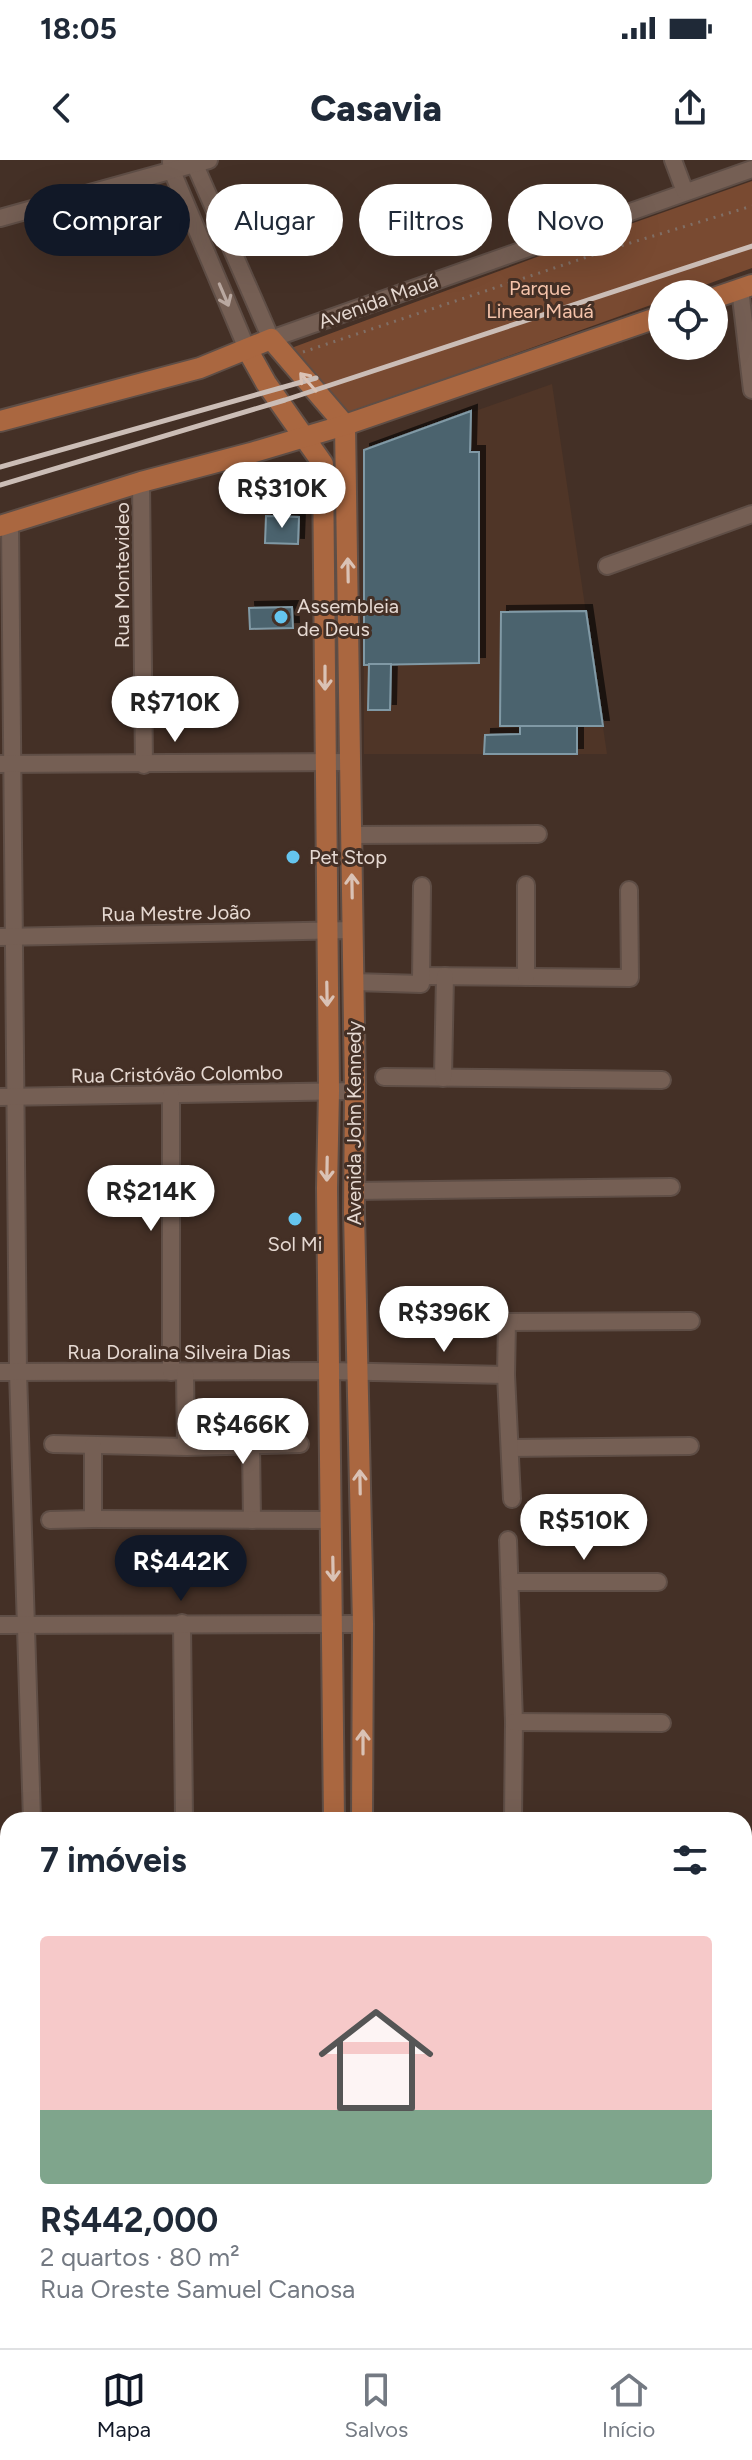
<!DOCTYPE html>
<html lang="pt">
<head>
<meta charset="utf-8">
<style>
  body { margin:0; font-family:Figtree,sans-serif; background:#f6f6f7; color:#1f2937; height:100vh; display:flex; flex-direction:column; font-size:30px; white-space:nowrap }
  * { box-sizing:border-box; margin:0 }
  p { font-size:26px; color:#747a83 }
  .icon { flex:none; width:44px; height:44px; fill:none; stroke:currentColor; stroke-width:2; stroke-linecap:round; stroke-linejoin:round }
  .map { position:relative; flex:1; overflow:hidden }
  .panel { position:absolute; left:0px; top:1652px; width:752px; height:536px; display:flex; flex-direction:column; background:#fff; border-radius:24px 24px 0 0; box-shadow:0 8px 32px #0002 }
  .panel>* { flex:none }
  .hud { position:absolute; left:24px; top:24px; width:704px; height:72px; display:flex; gap:16px }
  .fabs { position:absolute; left:648px; top:120px; display:grid; gap:16px }
  .fabs a { display:grid; place-items:center; width:80px; height:80px; border-radius:50%; background:#fff; box-shadow:0 8px 32px #0002; font-size:40px }
  .price { position:absolute; translate:-50% -68px; padding:0 18px; border-radius:28px; background:#fff; color:#222; font-size:26px; line-height:52px; filter:drop-shadow(0 2px 4px #0008) }
  .price::after { content:''; position:absolute; left:50%; top:48px; width:24px; height:18px; margin-left:-12px; background:inherit; clip-path:polygon(0 0,100% 0,50% 100%) }
  .price.selected { background:#111827; color:#fff }
  ul { padding:0; list-style:none }
  li { display:grid; align-content:center; gap:16px; height:424px; padding:0 40px }
  li+li { border-top:2px solid #e0e1e3 }
  li span { display:grid; place-items:center; height:248px; border-radius:8px; color:#555 }
  li>.icon { margin-inline-start:auto }
  span .icon { width:144px; height:144px; fill:#fffc; stroke-width:1 }
  li b { font-size:34px }
  h2 { display:flex; justify-content:space-between; align-items:center; height:96px; padding:0 40px; font-size:34px }
  .tag { padding:0 28px; border-radius:36px; background:#fff; box-shadow:0 8px 32px #0002; font-size:28px; line-height:72px }
  .tag.selected { background:#111827; color:#fff }
  .status { display:flex; justify-content:space-between; align-items:center; height:56px; padding:0 40px; background:#fff; direction:ltr }
  .status svg { height:22px; fill:currentColor }
  header { display:flex; justify-content:space-between; align-items:center; height:104px; padding:0 40px; background:#fff; font-size:36px; font-weight:800 }
  .dock { display:flex; justify-content:space-around; align-items:center; height:112px; border-top:2px solid #e0e1e3; background:#fff; font-size:22px; color:#747a83 }
  .dock a { display:grid; justify-items:center; gap:4px }
  .dock .selected { color:#111827 }
  .map>svg:first-child { display:block }
</style>
</head>
<body>
<div class="status"><b>18:05</b><svg viewBox="0 0 49 12"><path d="M0 12V9h3v3zM5 12V6h3v6zM10 12V3h3v9zM15 12V0h3v12zM26 1h20v11H26zM47 4h2v5h-2z"/></svg></div>
<header><svg class="icon" aria-label="back" viewBox="0 0 24 24"><path d="M15 5l-7 7 7 7"/></svg>Casavia<svg class="icon" aria-label="share" viewBox="0 0 24 24"><path d="M12 15V3M7 8l5-5 5 5M5 13v7h14v-7"/></svg></header>
<div class="map">
<svg width="752" height="2188" viewBox="0 0 752 2188">
  <defs>
    <filter id="shadow"><feDropShadow dx="6" dy="-6" stdDeviation="0" flood-color="#0009"/></filter>
  </defs>
  <rect width="100%" height="100%" fill="#443026"/>
  <path fill="#4f3527" d="M552,224L607,594H364V290Z"/>
  <path fill="#794a31" d="M752,21V108L680,134H662V141L353,252L342,251L292,194L294,187L534,98Z"/>
  <g fill="#4b636e" stroke="#8099a5" stroke-width="2" filter="url(#shadow)">
    <path d="M471,251L470,292H479V503L364,505V290Z"/>
    <path d="M278,320L297,321L296,350L268,349L269,328L278,329Z"/>
    <path d="M266,356L299,357L298,384L265,383Z"/>
    <path d="M292,447L293,468L250,469L249,448Z"/>
    <path d="M586,451L603,566H500L501,452Z"/>
    <path d="M369,504H391L390,550H368Z"/>
    <path d="M520,566H577V594H484L485,575L520,574Z"/>
  </g>
  <g fill="none" stroke-linecap="round" stroke-linejoin="round">
    <g stroke="#5f4e46" stroke-width="20">
      <g id="minor">
        <path d="M191,0L195,5L271,179L752,9"/>
        <path d="M673,0L685,32"/>
        <path d="M171,2L172,11L247,189"/>
        <path d="M0,58L209,0"/>
        <path d="M740,129L752,230"/>
        <path d="M141,322L144,605"/>
        <path d="M10,364L18,1212L32,1660"/>
        <path d="M607,406L752,354"/>
        <path d="M0,604L351,602"/>
        <path d="M352,675L538,674"/>
        <path d="M0,777L353,770"/>
        <path d="M421,816L630,818L629,730"/>
        <path d="M526,817V725"/>
        <path d="M354,822L421,824L422,726"/>
        <path d="M384,917L662,920"/>
        <path d="M443,918L445,816"/>
        <path d="M0,937L355,931"/>
        <path d="M354,1031L671,1027"/>
        <path d="M0,1212L330,1211L506,1215"/>
        <path d="M171,1212V935"/>
        <path d="M53,1284L186,1287L185,1212"/>
        <path d="M251,1285L252,1360"/>
        <path d="M186,1287L300,1284"/>
        <path d="M510,1288L690,1286"/>
        <path d="M512,1339L506,1215L507,1162L691,1161"/>
        <path d="M93,1359L332,1360"/>
        <path d="M50,1360L93,1359V1285"/>
        <path d="M508,1380L514,1562L513,1660"/>
        <path d="M510,1422H658"/>
        <path d="M182,1463L184,1660"/>
        <path d="M0,1465L363,1464"/>
        <path d="M514,1562L662,1563"/>
        <path d="M744,1686L752,1682"/>
        <path d="M0,1713L8,1717"/>
        <path d="M0,1904H8"/>
        <path d="M0,1999L8,1972"/>
        <path d="M78,2188L84,2180"/>
        <path d="M483,2188V2180"/>
        <path d="M657,2188V2180"/>
      </g>
    </g>
    <g stroke="#5f4e46" stroke-width="24">
      <g id="major">
        <path d="M714,138L752,125"/>
        <path d="M247,189L266,223L323,304L329,931L327,1028L334,1660"/>
        <path d="M0,261L200,208L271,179L345,265L355,931L354,1053L363,1464L362,1660"/>
        <path d="M0,366L141,322L251,293L345,265L662,156"/>
        <path d="M249,2188L253,2180"/>
        <path d="M284,2188L288,2180"/>
      </g>
    </g>
    <path stroke="#806f66" stroke-width="3" stroke-dasharray="2 6" stroke-linecap="butt" d="M303,192L617,87L752,46"/>
    <use href="#minor" stroke="#755f54" stroke-width="16"/>
    <use href="#major" stroke="#aa6740" stroke-width="20"/>
    <g stroke="#cbbdb6" stroke-width="5">
      <path d="M0,307L316,218"/>
      <path d="M0,325L285,240L752,86"/>
    </g>
  </g>
  <defs><path id="oneway-shaft" d="M-6 0H5M1.5-3L5.5 0L1.5 3" fill="none" stroke-width="1.6" stroke-linecap="round" stroke-linejoin="round" transform="scale(2)"/></defs>
  <use stroke="#b9a8a0" href="#oneway-shaft" transform="translate(224 135) rotate(67)"/>
  <g stroke="#dac2b5">
    <use href="#oneway-shaft" transform="translate(308 222) rotate(-131)"/>
    <use href="#oneway-shaft" transform="translate(348 410) rotate(-91)"/>
    <use href="#oneway-shaft" transform="translate(325 518) rotate(90)"/>
    <use href="#oneway-shaft" transform="translate(352 726) rotate(-91)"/>
    <use href="#oneway-shaft" transform="translate(327 834) rotate(89)"/>
    <use href="#oneway-shaft" transform="translate(327 1009) rotate(91)"/>
    <use href="#oneway-shaft" transform="translate(360 1322) rotate(-91)"/>
    <use href="#oneway-shaft" transform="translate(333 1409) rotate(89)"/>
    <use href="#oneway-shaft" transform="translate(363 1582) rotate(-90)"/>
  </g>
  <g fill="#65c5ef" stroke="#443026" stroke-width="3">
    <circle cx="281" cy="457" r="8"/>
    <circle cx="293" cy="697" r="8"/>
    <circle cx="295" cy="1059" r="8"/>
  </g>
  <g text-anchor="middle" stroke-width="6" stroke-linejoin="round" paint-order="stroke">
    <g font-size="20" fill="#f5c3aa" stroke="#443026">
      <text x="540" y="135">Parque<tspan x="540" dy="23">Linear Mauá</tspan></text>
    </g>
    <g font-size="20" fill="#e6d9d2" stroke="#443026">
      <text transform="translate(378 141) rotate(-20)" y="7">Avenida Mauá</text>
      <text transform="translate(122 415) rotate(-90)" y="7">Rua Montevideo</text>
      <text transform="translate(176 753) rotate(-1)" y="7">Rua Mestre João</text>
      <text transform="translate(177 914) rotate(-1)" y="7">Rua Cristóvão Colombo</text>
      <text transform="translate(354 963) rotate(-90)" y="7">Avenida John Kennedy</text>
      <text x="179" y="1199">Rua Doralina Silveira Dias</text>
    </g>
    <g font-size="20" fill="#e6d9d2" stroke="#443026" text-anchor="start">
      <text x="297" y="453">Assembleia<tspan x="297" dy="23">de Deus</tspan></text>
      <text x="309" y="704">Pet Stop</text>
      <text x="295" y="1091" text-anchor="middle">Sol Mi</text>
    </g>
  </g>
</svg>
<div class="fabs">
<a><svg class="icon" aria-label="locate" viewBox="0 0 24 24"><circle cx="12" cy="12" r="6"/><path d="M12 2v4M12 18v4M2 12h4M18 12h4"/></svg></a>
</div>
<b class="price" style="left:282px;top:370px">R$310K</b>
<b class="price" style="left:175px;top:584px">R$710K</b>
<b class="price" style="left:151px;top:1073px">R$214K</b>
<b class="price" style="left:444px;top:1194px">R$396K</b>
<b class="price" style="left:243px;top:1306px">R$466K</b>
<b class="price" style="left:584px;top:1402px">R$510K</b>
<b class="price selected" style="left:181px;top:1443px">R$442K</b>
<div class="hud">
<a class="tag selected">Comprar</a>
<a class="tag">Alugar</a>
<a class="tag">Filtros</a>
<a class="tag">Novo</a>
</div>
<section class="panel">
<h2>7 imóveis<svg class="icon" aria-label="filters" viewBox="0 0 24 24"><path d="M4 7h16M4 17h16"/><circle cx="9" cy="7" r="2"/><circle cx="15" cy="17" r="2"/></svg></h2>
<ul>
<li><span style="background:linear-gradient(#f6c9c9 70%,#7fa58c 0)"><svg class="icon" aria-label="home" viewBox="0 0 24 24"><path d="M3 11l9-7 9 7M6 9v11h12V9"/></svg></span><div><b>R$442,000</b><p>2 quartos · 80 m²</p><p>Rua Oreste Samuel Canosa</p></div></li>
</ul>
</section>
</div>
<nav class="dock">
<a class="selected"><svg class="icon" aria-label="map" viewBox="0 0 24 24"><path d="M3 6l6-2 6 2 6-2v14l-6 2-6-2-6 2zM9 4v14M15 6v14"/></svg>Mapa</a>
<a><svg class="icon" aria-label="saved" viewBox="0 0 24 24"><path d="M7 4h10v16l-5-4-5 4z"/></svg>Salvos</a>
<a><svg class="icon" aria-label="home" viewBox="0 0 24 24"><path d="M3 11l9-7 9 7M6 9v11h12V9"/></svg>Início</a>
</nav>
</body>
</html>
